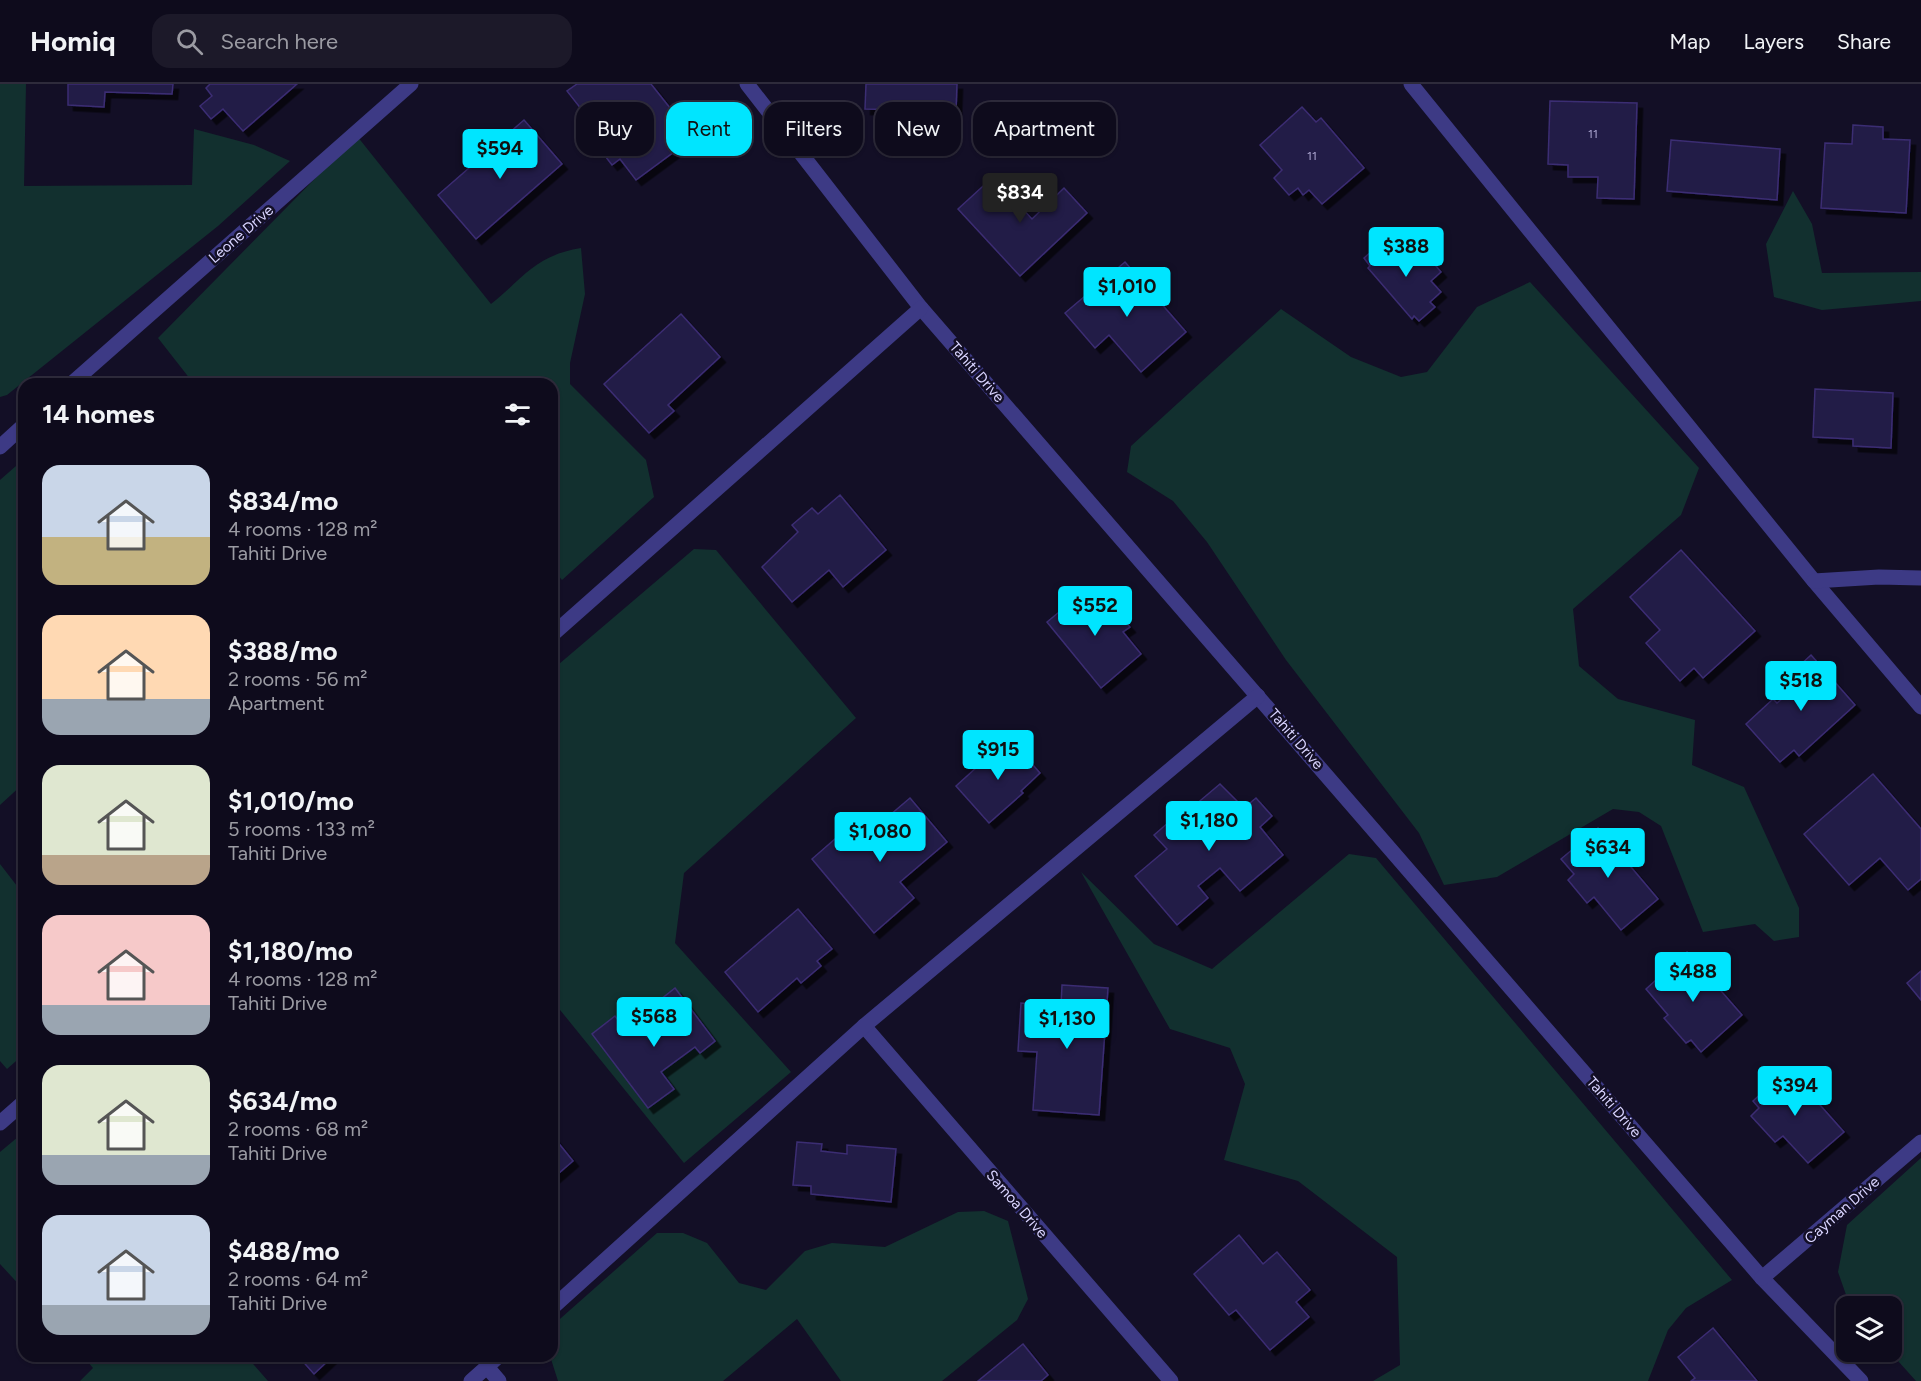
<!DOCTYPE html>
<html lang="en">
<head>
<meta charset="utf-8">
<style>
  body { margin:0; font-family:Figtree,sans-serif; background:#1c1929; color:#f1f3f6; height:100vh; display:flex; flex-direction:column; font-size:22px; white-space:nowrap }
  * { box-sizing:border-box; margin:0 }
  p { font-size:20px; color:#9b9ba3 }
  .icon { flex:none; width:33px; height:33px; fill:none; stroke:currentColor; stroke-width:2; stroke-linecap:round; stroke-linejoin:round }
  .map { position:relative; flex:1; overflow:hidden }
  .details { position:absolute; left:18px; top:294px; width:540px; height:984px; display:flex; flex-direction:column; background:#0e0b1c; border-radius:18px; box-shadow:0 2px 4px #0004,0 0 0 2px #2e2b3b }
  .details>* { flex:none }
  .banner { position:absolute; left:576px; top:18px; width:570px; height:54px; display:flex; gap:12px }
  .tools { position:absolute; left:1836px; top:1212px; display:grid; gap:12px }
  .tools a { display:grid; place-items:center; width:66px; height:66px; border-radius:12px; background:#0e0b1c; box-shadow:0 2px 4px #0004,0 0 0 2px #2e2b3b; font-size:30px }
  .price { position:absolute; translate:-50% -51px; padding:0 14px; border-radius:6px; background:#00e5ff; color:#111; font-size:20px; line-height:39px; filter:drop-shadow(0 2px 3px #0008) }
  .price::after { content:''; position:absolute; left:50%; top:36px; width:18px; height:14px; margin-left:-9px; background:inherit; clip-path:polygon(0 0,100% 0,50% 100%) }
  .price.active { background:#222; color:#fff }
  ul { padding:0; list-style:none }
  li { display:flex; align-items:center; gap:18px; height:150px; padding:0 24px }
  li span { display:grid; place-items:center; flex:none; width:168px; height:120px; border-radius:18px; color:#555 }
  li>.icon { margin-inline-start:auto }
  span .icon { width:72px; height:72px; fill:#fffc; stroke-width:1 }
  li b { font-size:26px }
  h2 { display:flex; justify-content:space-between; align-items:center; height:72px; padding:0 24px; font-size:26px }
  .tag { padding:0 21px; border-radius:18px; background:#0e0b1c; box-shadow:0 2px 4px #0004,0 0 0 2px #2e2b3b; font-size:21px; line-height:54px }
  .tag.active { background:#00e5ff; color:#111 }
  header { display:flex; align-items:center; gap:36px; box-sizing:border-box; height:84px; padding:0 30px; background:#0e0b1c; border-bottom:2px solid #2e2b3b }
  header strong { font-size:28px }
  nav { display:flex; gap:33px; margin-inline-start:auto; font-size:21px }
  .search { width:420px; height:54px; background:#1c1929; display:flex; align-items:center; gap:15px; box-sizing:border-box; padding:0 21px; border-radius:18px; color:#9b9ba3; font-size:22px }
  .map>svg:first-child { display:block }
</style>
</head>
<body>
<header>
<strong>Homiq</strong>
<div class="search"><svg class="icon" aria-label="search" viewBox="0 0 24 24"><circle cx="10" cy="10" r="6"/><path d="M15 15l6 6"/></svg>Search here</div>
<nav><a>Map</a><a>Layers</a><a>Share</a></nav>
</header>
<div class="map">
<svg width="1921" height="1297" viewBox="0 0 1921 1297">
  <defs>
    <filter id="shadow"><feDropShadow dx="5.5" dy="5.5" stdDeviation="0" flood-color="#0009"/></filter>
  </defs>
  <rect width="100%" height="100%" fill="#130f26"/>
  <g fill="#12302f" fill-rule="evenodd">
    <path d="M0,0H26L24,102L192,101L194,45L254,61L290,77L218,142L7,311L0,313Z"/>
    <path d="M357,52L491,220C525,193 534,172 581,164L585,210L570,279V300L646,376L654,413L562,496L552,484V300H194L158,254Z"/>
    <path d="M1793,107L1812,140L1822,189L1921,188V217L1822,226L1774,213L1766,160Z"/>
    <path d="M1530,198L1699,384L1681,431L1573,525L1579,582L1618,615L1695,636L1692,681L1744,703L1799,824V853L1774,857L1755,840L1703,848L1661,742L1639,728L1613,725L1497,793L1444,801L1419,749L1286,576L1207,458L1173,417L1127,388L1131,362L1281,225L1351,273L1401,293L1427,288L1477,223Z"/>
    <path d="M24,375V699L0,721V396Z"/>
    <path d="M694,465L716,466L856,634L684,789L675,859L791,988L684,1079L552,916V586ZM675,904L715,957L700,969L695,963L661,988L674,1005L648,1024L592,950L615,932L628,950L638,942L647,953L673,933L660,916Z"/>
    <path d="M1349,770L1376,774L1732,1196L1686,1224L1668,1246L1648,1297H1373L1400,1281L1397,1173L1298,1097L1224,1076L1245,1000L1230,964L1170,945L1081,788L1154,860L1212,885Z"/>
    <path d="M0,780L24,811V970L7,985L0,977Z"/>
    <path d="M24,1048V1206L0,1180V1068Z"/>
    <path d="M1921,1074V1297H1916L1890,1268L1892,1222H1850L1838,1188L1847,1141Z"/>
    <path d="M984,1127L1008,1137L1028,1215L1017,1236L942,1297H841L797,1235L723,1297H558L550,1272H552V1242L657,1149H683L707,1159L739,1199L766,1206L805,1167L832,1159L885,1163L958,1128Z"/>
    <path d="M83,1272H246L268,1297H80L93,1284Z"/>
  </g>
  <g fill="#241b47" stroke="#3b2d73" stroke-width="1.5" filter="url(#shadow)">
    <path d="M68,0H173L172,10L105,8L104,23L68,21Z"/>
    <path d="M210,0H297L243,47L223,25L211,35L200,22L212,12L206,4Z"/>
    <path d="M577,0H651L674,29L667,35L686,59L636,96L620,75L612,81L585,46L593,40L567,7Z"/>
    <path d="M866,0H957L956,27L865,25Z"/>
    <path d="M1550,17L1637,19L1634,115L1597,114L1598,93H1568V81L1548,80Z"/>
    <path d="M1302,23L1316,38L1321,34L1364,84L1322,120L1309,106L1303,111L1298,104L1289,111L1274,94L1282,86L1260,61Z"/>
    <path d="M524,36L562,80L476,155L438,111Z"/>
    <path d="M1853,41L1883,43V55L1910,56L1906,129L1821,124L1825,59L1852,60Z"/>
    <path d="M1671,56L1780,65L1777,116L1667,107Z"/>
    <path d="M993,93L1032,135L1064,104L1087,129L1020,192L958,125Z"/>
    <path d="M1397,158L1408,171L1419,162L1441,188L1431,197L1441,208L1430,218L1435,223L1419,237L1414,232L1412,235L1368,184L1370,182L1364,174L1380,160L1386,168Z"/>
    <path d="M1125,178L1186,248L1141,288L1109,251L1095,264L1065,229Z"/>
    <path d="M681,230L720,273L668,321L674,327L649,349L604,300Z"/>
    <path d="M1815,305L1893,309L1891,364L1853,362V355L1813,353Z"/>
    <path d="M840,411L886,466L843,503L829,486L792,518L762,483L798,448L792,441L812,424L818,430Z"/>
    <path d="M1681,466L1755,547L1703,594L1694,584L1680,597L1646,559L1660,546L1630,513Z"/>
    <path d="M1087,505L1106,527L1112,522L1130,543L1123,548L1141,570L1101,604L1047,538Z"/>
    <path d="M1811,571L1855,621L1799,672L1794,666L1780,678L1746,640L1773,615L1777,619L1793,606L1784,596Z"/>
    <path d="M1009,654L1040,689L1021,707L1023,709L989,739L956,702Z"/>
    <path d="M1873,690L1921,745V795L1908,806L1880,774L1849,801L1804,750Z"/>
    <path d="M1220,700L1244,724L1256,714L1272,732L1260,743L1283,771L1240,807L1220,784L1198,802L1208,814L1177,841L1135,792L1167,765L1154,751L1176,732L1188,746L1191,744L1182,732Z"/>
    <path d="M910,714L947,758L900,798L914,814L874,849L812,775L851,741L863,754Z"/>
    <path d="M1598,744L1658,815L1621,846L1594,813L1587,819L1568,796L1574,790L1561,775Z"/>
    <path d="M798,825L832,865L817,877L821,882L801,899L797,894L758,928L725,888Z"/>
    <path d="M1687,868L1742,931L1701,968L1691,956L1686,959L1664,934L1668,931L1646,905Z"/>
    <path d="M1921,887V916L1907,899Z"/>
    <path d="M1062,901L1108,904L1099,1031L1033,1026L1037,968L1018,967L1021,919L1061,922Z"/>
    <path d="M675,904L715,957L700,969L695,963L661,988L674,1005L648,1024L592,950L615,932L628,950L638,941L647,953L673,933L660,916Z"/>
    <path d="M1788,985L1844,1048L1808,1079L1783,1052L1775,1058L1751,1032L1759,1024L1753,1017Z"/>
    <path d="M552,1051L573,1077L552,1095Z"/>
    <path d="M797,1058L822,1060L821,1067L847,1070V1061L896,1065L891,1118L811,1110V1102L793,1101Z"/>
    <path d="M1239,1151L1263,1180L1277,1168L1310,1206L1296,1218L1309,1233L1270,1266L1236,1226L1229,1231L1194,1190Z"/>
    <path d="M1713,1244L1757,1297H1691L1695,1294L1678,1273Z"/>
    <path d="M1023,1260L1048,1291L1041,1297H978Z"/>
    <path d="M298,1272H333L314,1290Z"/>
  </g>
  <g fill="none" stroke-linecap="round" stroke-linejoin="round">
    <g stroke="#3d3a85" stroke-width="15">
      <path d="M747,0L921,224L1762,1194L1861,1297"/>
      <path d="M1411,0L1814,497L1921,623"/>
      <path d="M71,300L411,0"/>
      <path d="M0,363L24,341"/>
      <path d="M1814,497L1879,493L1921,494"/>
      <path d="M552,551L921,224"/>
      <path d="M864,942L1171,1297"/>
      <path d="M0,1039L24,1018"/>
      <path d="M1762,1194L1921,1058"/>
      <path d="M552,1224L864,942L1258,612"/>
      <path d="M487,1283L499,1297"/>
      <path d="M471,1297L499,1272"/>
    </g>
  </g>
  <g text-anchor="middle" stroke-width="5" stroke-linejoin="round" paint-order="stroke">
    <g font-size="12" fill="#aca6d1">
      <text x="1593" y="54">11</text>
      <text x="1312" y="76">11</text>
    </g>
    <g font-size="15" fill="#d9d4ff" stroke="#130f26">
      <text transform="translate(241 150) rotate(-41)" y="5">Leone Drive</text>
      <text transform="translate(977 288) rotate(49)" y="5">Tahiti Drive</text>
      <text transform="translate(1296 655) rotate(49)" y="5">Tahiti Drive</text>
      <text transform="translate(1614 1023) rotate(49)" y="5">Tahiti Drive</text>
      <text transform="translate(1017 1120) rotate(49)" y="5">Samoa Drive</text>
      <text transform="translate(1842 1126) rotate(-41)" y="5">Cayman Drive</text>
    </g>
  </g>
</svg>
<div class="tools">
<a><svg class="icon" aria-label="layers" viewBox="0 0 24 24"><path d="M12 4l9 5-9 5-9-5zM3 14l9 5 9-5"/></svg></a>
</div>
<b class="price" style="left:500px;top:96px">$594</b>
<b class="price active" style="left:1020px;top:140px">$834</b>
<b class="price" style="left:1406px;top:194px">$388</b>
<b class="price" style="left:1127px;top:234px">$1,010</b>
<b class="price" style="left:1095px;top:553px">$552</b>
<b class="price" style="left:1801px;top:628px">$518</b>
<b class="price" style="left:998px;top:697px">$915</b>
<b class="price" style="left:1209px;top:768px">$1,180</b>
<b class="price" style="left:880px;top:779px">$1,080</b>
<b class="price" style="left:1608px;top:795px">$634</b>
<b class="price" style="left:1693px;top:919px">$488</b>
<b class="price" style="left:654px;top:964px">$568</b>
<b class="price" style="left:1067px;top:966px">$1,130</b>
<b class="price" style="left:1795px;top:1033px">$394</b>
<div class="banner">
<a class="tag">Buy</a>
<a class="tag active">Rent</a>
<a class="tag">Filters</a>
<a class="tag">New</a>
<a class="tag">Apartment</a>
</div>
<section class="details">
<h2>14 homes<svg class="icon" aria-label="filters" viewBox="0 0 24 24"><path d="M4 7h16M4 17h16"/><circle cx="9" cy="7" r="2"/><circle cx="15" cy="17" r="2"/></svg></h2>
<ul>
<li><span style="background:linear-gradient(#c9d6e8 60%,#c2b280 0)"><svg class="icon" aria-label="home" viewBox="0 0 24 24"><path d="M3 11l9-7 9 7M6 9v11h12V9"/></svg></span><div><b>$834/mo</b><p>4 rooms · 128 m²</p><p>Tahiti Drive</p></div></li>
<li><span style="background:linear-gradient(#ffd9b3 70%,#9aa5b1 0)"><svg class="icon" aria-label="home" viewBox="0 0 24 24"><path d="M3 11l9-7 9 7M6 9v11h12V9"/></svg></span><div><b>$388/mo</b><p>2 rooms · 56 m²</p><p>Apartment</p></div></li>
<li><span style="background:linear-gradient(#dfe7d0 75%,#b9a48a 0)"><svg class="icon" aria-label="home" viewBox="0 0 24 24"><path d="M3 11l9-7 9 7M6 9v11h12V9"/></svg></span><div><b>$1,010/mo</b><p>5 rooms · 133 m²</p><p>Tahiti Drive</p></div></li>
<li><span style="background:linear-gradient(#f6c9c9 75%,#9aa5b1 0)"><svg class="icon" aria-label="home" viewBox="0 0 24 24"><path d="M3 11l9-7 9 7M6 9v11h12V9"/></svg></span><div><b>$1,180/mo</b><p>4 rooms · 128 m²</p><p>Tahiti Drive</p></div></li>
<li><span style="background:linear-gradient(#dfe7d0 75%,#9aa5b1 0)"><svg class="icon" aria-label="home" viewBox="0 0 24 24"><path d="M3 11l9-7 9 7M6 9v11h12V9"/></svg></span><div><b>$634/mo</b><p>2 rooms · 68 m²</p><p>Tahiti Drive</p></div></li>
<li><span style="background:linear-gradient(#c9d6e8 75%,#9aa5b1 0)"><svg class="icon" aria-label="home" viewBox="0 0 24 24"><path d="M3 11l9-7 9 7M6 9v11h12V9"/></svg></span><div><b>$488/mo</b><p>2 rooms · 64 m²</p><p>Tahiti Drive</p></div></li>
</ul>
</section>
</div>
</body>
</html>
